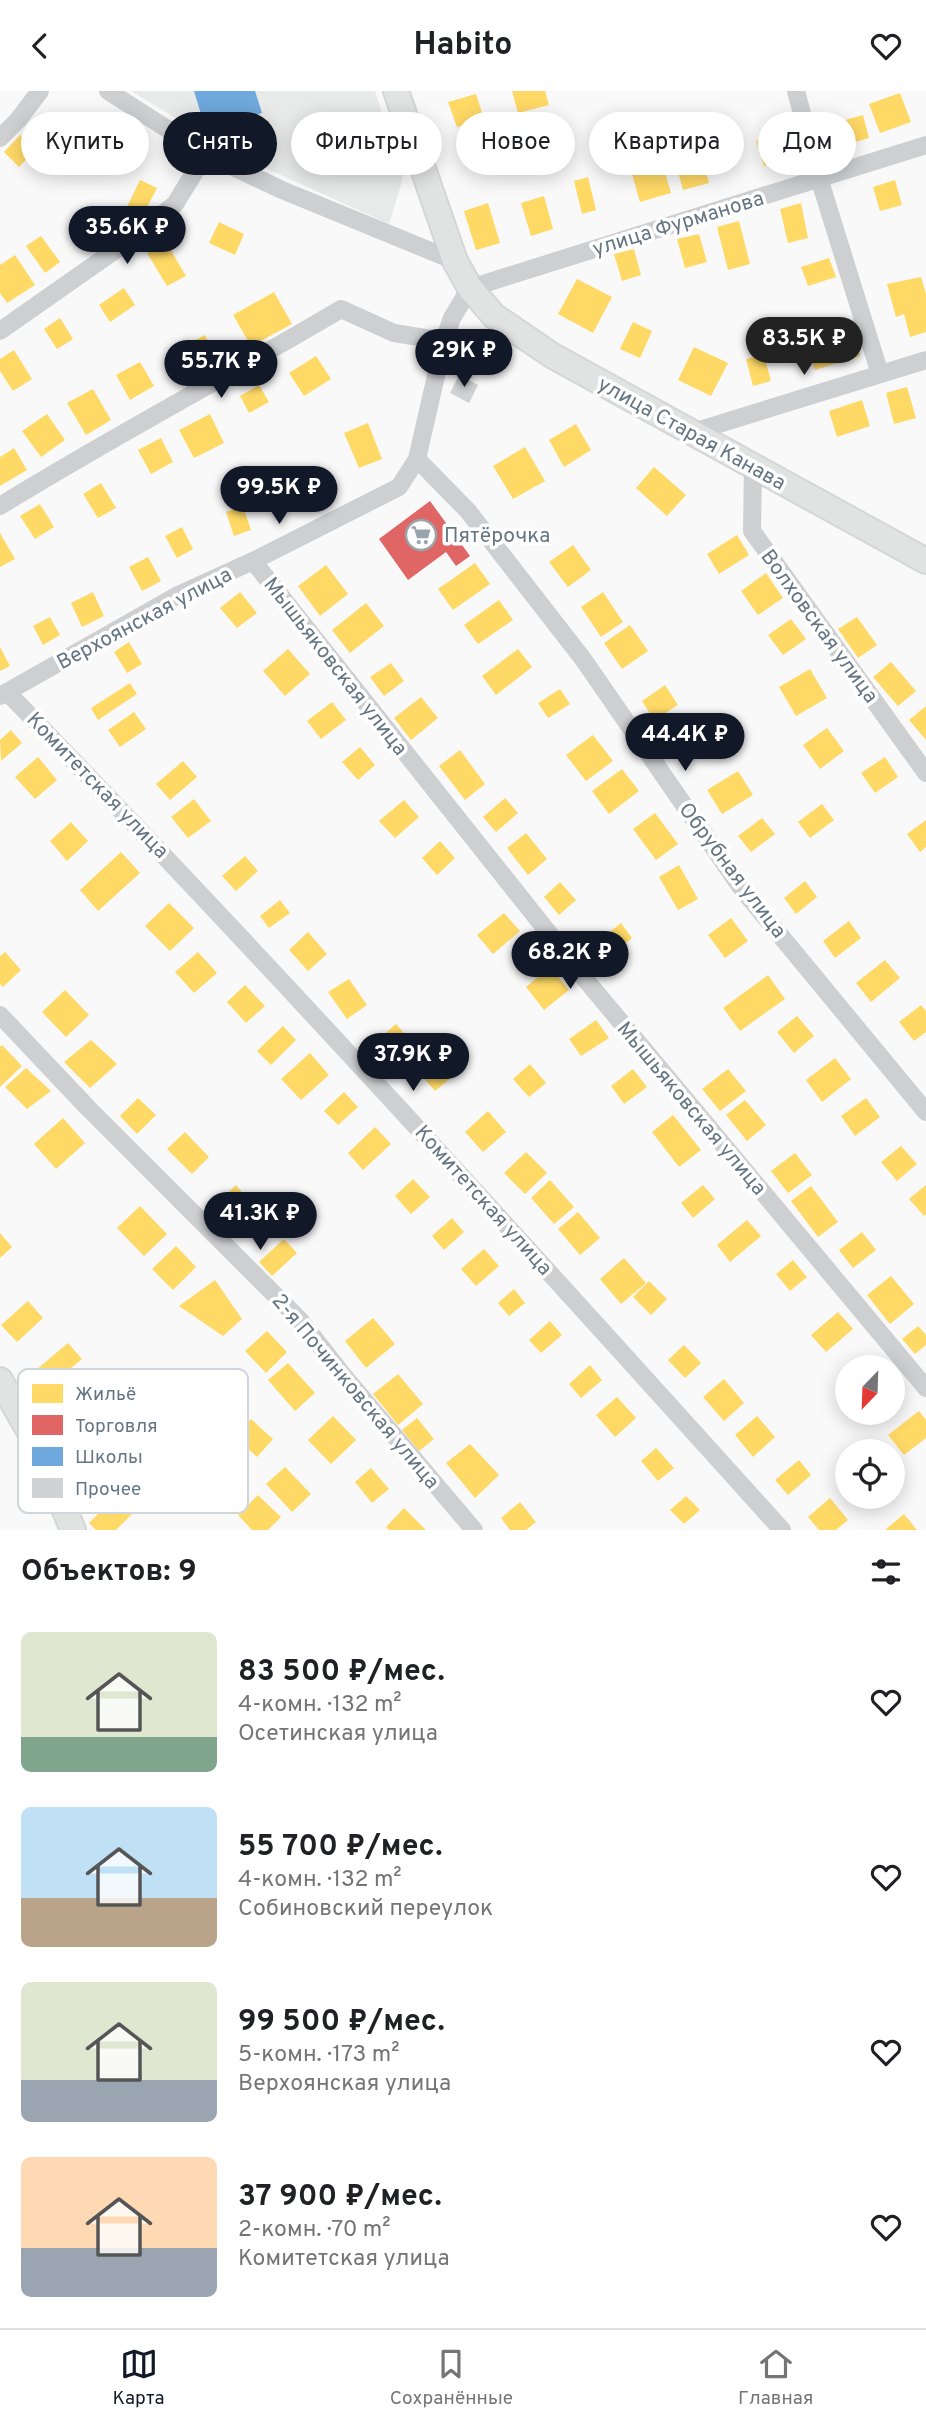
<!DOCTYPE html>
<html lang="ru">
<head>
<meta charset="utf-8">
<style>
  body { margin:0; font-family:Overpass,sans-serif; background:#f2f2f2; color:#202124; height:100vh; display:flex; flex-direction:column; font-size:26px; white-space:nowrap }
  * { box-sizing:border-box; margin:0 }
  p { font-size:23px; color:#757577 }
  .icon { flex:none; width:38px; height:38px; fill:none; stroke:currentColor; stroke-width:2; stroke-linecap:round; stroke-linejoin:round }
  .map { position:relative; height:1439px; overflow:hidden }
  .side { display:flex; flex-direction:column; background:#fff; flex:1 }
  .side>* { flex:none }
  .top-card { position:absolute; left:21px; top:21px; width:886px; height:63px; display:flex; gap:14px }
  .needle { width:46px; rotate:203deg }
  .buttons { position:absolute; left:835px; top:1264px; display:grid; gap:14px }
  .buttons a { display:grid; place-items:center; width:70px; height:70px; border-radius:50%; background:#fff; box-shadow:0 4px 18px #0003; font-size:35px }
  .price { position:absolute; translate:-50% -60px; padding:0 16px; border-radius:24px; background:#111827; color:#fff; font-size:23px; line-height:46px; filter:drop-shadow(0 2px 4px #0008) }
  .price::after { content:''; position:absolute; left:50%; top:42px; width:21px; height:16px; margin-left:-10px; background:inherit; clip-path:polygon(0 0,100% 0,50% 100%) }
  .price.active { background:#222; color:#fff }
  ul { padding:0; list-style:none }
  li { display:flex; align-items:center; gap:21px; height:175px; padding:0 21px }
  li span { display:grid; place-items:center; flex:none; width:196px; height:140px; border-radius:10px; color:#555 }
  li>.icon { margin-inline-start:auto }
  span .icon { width:84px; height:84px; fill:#fffc; stroke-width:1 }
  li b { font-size:30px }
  h2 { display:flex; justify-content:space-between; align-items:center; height:84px; padding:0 21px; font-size:30px }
  .pill { padding:0 24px; border-radius:32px; background:#fff; box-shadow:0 4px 18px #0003; font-size:24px; line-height:63px }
  .pill.active { background:#111827; color:#fff }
  header { display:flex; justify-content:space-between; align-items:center; height:91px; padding:0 21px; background:#fff; font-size:32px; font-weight:700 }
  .tab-bar { display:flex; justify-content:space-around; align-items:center; height:98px; border-top:2px solid #e0e0e0; background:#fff; font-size:19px; color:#757577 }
  .tab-bar a { display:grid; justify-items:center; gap:4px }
  .tab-bar .active { color:#111827 }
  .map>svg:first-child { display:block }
</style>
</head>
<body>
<header><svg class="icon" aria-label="back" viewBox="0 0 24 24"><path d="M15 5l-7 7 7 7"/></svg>Habito<svg class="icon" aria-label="heart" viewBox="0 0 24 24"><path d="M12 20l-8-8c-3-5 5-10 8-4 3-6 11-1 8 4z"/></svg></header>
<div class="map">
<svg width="926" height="1439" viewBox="0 0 926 1439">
  <rect width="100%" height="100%" fill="#f9f9f9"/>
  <path fill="#e8e9e9" d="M131,0H375L403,87L389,133L237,64Z"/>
  <g fill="#ffd966">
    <path d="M512,0H545L549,14L518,22Z"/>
    <path d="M900,2L911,31L880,42L869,13Z"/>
    <path d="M476,3L484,28L457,36L448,11Z"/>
    <path d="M863,24L869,47L841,55L835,32Z"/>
    <path d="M786,40L794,65L764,75L756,50Z"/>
    <path d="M20,44L36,58L19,76L4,61Z"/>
    <path d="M698,52L709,92L683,99L672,59Z"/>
    <path d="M663,75L671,102L640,111L632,83Z"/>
    <path d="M588,86L596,119L582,123L574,90Z"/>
    <path d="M140,89L157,97L140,130L124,122Z"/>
    <path d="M895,89L902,114L880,120L873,96Z"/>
    <path d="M544,105L553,138L531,145L521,112Z"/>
    <path d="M488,112L500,152L476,159L464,120Z"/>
    <path d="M801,112L808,147L788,152L780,118Z"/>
    <path d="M739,130L750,173L728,179L717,136Z"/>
    <path d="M219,131L244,143L235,164L209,152Z"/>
    <path d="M699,143L707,171L685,177L677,148Z"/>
    <path d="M41,145L60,171L45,182L26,155Z"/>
    <path d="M166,151L186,185L167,195L147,162Z"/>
    <path d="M634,158L641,184L622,190L614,163Z"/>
    <path d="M15,164L35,194L7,212L0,202V174Z"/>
    <path d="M829,167L836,186L808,195L801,176Z"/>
    <path d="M921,186L926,203V241L910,246L904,223L896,226L887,193Z"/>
    <path d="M577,188L612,206L593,242L558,223Z"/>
    <path d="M124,197L135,214L110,231L99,214Z"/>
    <path d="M274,201L292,233L251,255L233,224Z"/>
    <path d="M60,227L73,248L57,258L44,238Z"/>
    <path d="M848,230L860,265L815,279L803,244Z"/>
    <path d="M633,231L652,240L640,267L620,258Z"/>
    <path d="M205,244L215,263L184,279L174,260Z"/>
    <path d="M694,256L728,272L711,305L678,289Z"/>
    <path d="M14,259L32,288L13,300L0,280V268Z"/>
    <path d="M764,264L771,290L753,295L746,268Z"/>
    <path d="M316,265L331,288L304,305L289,282Z"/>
    <path d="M140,271L154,295L130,309L116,284Z"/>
    <path d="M259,294L269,311L249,322L240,305Z"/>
    <path d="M907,296L916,327L894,333L886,302Z"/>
    <path d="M93,298L111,329L86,344L67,312Z"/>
    <path d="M862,309L870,335L837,346L829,320Z"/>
    <path d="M47,323L65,349L41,366L22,340Z"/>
    <path d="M210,323L224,352L194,367L179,339Z"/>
    <path d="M368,332L382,368L359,377L344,342Z"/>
    <path d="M576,333L591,359L564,376L549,349Z"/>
    <path d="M161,347L173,371L151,383L138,359Z"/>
    <path d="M525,356L545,390L513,408L493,375Z"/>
    <path d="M14,357L27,379L0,395V366Z"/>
    <path d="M654,376L686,404L667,425L636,397Z"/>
    <path d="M294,381L304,403L285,412L274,391Z"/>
    <path d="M101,392L116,417L98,427L83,403Z"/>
    <path d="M40,413L54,436L35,448L20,425Z"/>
    <path d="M243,415L251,439L234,445L226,421Z"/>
    <path d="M182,436L193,458L177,467L165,445Z"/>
    <path d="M0,442L15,468L0,476Z"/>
    <path d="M737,444L749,464L719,483L707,463Z"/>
    <path d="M573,454L591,479L568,496L549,471Z"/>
    <path d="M148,466L161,490L142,500L129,476Z"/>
    <path d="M475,472L490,493L453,519L438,498Z"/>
    <path d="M326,474L348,503L320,525L298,495Z"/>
    <path d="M766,482L783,507L758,524L741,500Z"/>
    <path d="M93,501L104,525L82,536L71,512Z"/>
    <path d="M240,501L257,522L237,537L220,517Z"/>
    <path d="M603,501L623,531L601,546L581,516Z"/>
    <path d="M499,509L513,529L478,553L464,534Z"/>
    <path d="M366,512L384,535L350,562L332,539Z"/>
    <path d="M50,526L60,544L43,554L33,535Z"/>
    <path d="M857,526L877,554L858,567L838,538Z"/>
    <path d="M791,528L806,548L783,564L768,544Z"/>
    <path d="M630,534L648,560L622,578L604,552Z"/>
    <path d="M129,551L142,573L127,582L114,561Z"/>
    <path d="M0,556L10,575L0,580Z"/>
    <path d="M288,558L310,583L285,605L263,580Z"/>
    <path d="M518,558L532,576L496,604L482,585Z"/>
    <path d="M891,571L916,600L898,615L873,586Z"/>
    <path d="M391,572L404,590L384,605L370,586Z"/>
    <path d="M810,578L827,607L796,625L779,596Z"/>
    <path d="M130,592L137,603L98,629L91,617Z"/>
    <path d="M665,594L678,614L654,629L642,610Z"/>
    <path d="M560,598L570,613L548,627L538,612Z"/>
    <path d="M421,606L438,627L411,649L394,627Z"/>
    <path d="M332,611L346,629L321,648L307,630Z"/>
    <path d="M926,615V649L909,629Z"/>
    <path d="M134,621L146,638L120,656L108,639Z"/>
    <path d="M679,629L696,656L681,666L664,639Z"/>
    <path d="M827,637L844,660L820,678L803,654Z"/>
    <path d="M11,639L22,652L1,670L0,649Z"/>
    <path d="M593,644L613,670L586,690L566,664Z"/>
    <path d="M360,656L375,674L358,689L342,671Z"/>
    <path d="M460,659L485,693L465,709L439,675Z"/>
    <path d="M38,666L57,689L35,708L15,686Z"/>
    <path d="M885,666L898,686L875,702L861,682Z"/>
    <path d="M183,670L197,686L170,709L156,693Z"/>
    <path d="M622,678L639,700L609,723L592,700Z"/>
    <path d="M738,680L753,704L722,723L707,699Z"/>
    <path d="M505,707L518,722L496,741L483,726Z"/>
    <path d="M194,708L211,730L188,747L171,726Z"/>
    <path d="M404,709L419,726L395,747L379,730Z"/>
    <path d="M822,713L834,729L810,747L798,731Z"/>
    <path d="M655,722L678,753L656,769L633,738Z"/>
    <path d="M762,727L775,743L751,761L738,745Z"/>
    <path d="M926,729V756L920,761L907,743Z"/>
    <path d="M71,731L88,750L67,770L50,750Z"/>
    <path d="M526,742L547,768L528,784L507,757Z"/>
    <path d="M440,750L455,767L437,784L422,767Z"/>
    <path d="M121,761L140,782L98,820L80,799Z"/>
    <path d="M245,765L258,780L236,800L222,785Z"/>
    <path d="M679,774L698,808L678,819L659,786Z"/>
    <path d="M805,790L817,806L796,823L784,807Z"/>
    <path d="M560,791L576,809L559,824L544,806Z"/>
    <path d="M280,809L290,822L269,837L260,825Z"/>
    <path d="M169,812L194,837L170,860L145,835Z"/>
    <path d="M504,822L520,840L493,863L477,844Z"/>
    <path d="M731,827L748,850L725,867L708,844Z"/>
    <path d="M849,830L861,847L835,867L823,850Z"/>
    <path d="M621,832L632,847L613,862L602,847Z"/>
    <path d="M308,841L327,863L308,880L289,859Z"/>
    <path d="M5,861L21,879L3,896L0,893V865Z"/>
    <path d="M198,861L217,882L194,902L175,881Z"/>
    <path d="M885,869L900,887L871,911L856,892Z"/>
    <path d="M550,876L569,899L544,919L526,896Z"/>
    <path d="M768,884L785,908L740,940L723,917Z"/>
    <path d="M349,888L367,914L347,928L328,901Z"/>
    <path d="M245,894L265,915L246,932L227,911Z"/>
    <path d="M65,899L89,924L66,946L42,921Z"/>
    <path d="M921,914L926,920V941L914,950L899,931Z"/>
    <path d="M797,925L814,945L794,962L777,941Z"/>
    <path d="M596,929L609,947L581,965L569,948Z"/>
    <path d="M396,933L419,959L395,979L373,953Z"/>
    <path d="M283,935L296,949L271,974L257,960Z"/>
    <path d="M91,949L117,973L90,997L64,971Z"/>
    <path d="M2,954L22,975L0,996V956Z"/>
    <path d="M310,962L329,984L301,1009L281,988Z"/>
    <path d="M835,967L851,988L822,1011L806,989Z"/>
    <path d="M435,969L451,987L435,1000L420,983Z"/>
    <path d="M530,973L546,992L529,1006L513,988Z"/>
    <path d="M26,977L51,1000L27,1018L5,996Z"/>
    <path d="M633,978L647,996L624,1013L611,995Z"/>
    <path d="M728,978L746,1000L720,1020L702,998Z"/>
    <path d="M344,1001L358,1016L338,1034L324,1020Z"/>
    <path d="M138,1007L156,1024L137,1043L120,1025Z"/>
    <path d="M866,1007L880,1026L855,1045L841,1025Z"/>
    <path d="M745,1009L766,1034L747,1050L726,1024Z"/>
    <path d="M488,1020L506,1041L483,1061L465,1041Z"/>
    <path d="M673,1024L701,1059L679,1076L652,1041Z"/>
    <path d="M63,1027L85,1052L56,1078L34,1053Z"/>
    <path d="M375,1036L391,1053L363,1079L348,1062Z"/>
    <path d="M185,1041L209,1066L192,1083L167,1058Z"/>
    <path d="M901,1055L917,1073L897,1090L881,1071Z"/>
    <path d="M526,1061L547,1082L525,1103L504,1082Z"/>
    <path d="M795,1062L812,1084L788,1102L771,1080Z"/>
    <path d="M413,1088L430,1106L411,1123L395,1105Z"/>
    <path d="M550,1089L574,1116L554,1133L531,1107Z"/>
    <path d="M236,1094L257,1120L226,1146L207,1121Z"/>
    <path d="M703,1094L715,1108L693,1127L681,1112Z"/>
    <path d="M926,1094V1123L924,1125L909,1108Z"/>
    <path d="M811,1095L838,1131L818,1146L791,1110Z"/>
    <path d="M140,1115L167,1143L144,1165L117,1137Z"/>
    <path d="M578,1121L600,1147L580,1164L558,1138Z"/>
    <path d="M452,1127L464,1141L444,1159L432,1145Z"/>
    <path d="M747,1129L761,1145L730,1171L717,1154Z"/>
    <path d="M862,1141L876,1159L853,1177L839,1159Z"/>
    <path d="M0,1142L12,1156L0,1167Z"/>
    <path d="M284,1148L297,1162L272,1185L259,1171Z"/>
    <path d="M176,1155L196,1176L173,1199L152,1178Z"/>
    <path d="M484,1158L499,1175L476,1195L461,1178Z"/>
    <path d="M624,1167L646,1192L621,1213L600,1188Z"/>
    <path d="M793,1169L807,1186L790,1200L776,1183Z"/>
    <path d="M891,1185L914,1213L890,1233L867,1204Z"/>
    <path d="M215,1189L242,1228L223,1245L179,1215Z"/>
    <path d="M649,1190L667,1208L651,1224L633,1206Z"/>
    <path d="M514,1198L525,1212L509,1225L498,1212Z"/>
    <path d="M28,1210L43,1227L17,1251L1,1234Z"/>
    <path d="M838,1221L853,1238L826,1261L811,1244Z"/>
    <path d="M373,1227L395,1253L366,1277L345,1250Z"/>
    <path d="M550,1230L562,1244L541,1262L529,1249Z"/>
    <path d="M918,1235L926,1244V1254L915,1263L902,1248Z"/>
    <path d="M267,1240L287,1261L266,1282L245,1260Z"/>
    <path d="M68,1252L82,1268L49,1295L36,1279Z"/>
    <path d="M684,1254L701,1272L685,1287L668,1269Z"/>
    <path d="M288,1272L315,1302L295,1320L268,1289Z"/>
    <path d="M590,1274L602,1289L581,1307L569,1293Z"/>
    <path d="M398,1283L423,1313L398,1334L373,1303Z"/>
    <path d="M724,1288L744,1312L724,1330L703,1306Z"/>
    <path d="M617,1306L636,1327L615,1346L596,1324Z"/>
    <path d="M919,1320L926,1329V1347L904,1364L888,1344Z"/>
    <path d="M333,1325L356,1349L331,1373L308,1349Z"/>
    <path d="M757,1325L775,1346L753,1366L735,1344Z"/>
    <path d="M417,1327L434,1348L419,1360L402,1339Z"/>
    <path d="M251,1328L273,1348L257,1366L235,1346Z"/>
    <path d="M470,1353L499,1384L475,1407L446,1372Z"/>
    <path d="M656,1357L674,1377L658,1390L641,1370Z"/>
    <path d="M799,1369L811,1384L788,1404L775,1389Z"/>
    <path d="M285,1376L311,1403L292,1421L266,1393Z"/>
    <path d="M371,1377L389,1398L372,1412L355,1391Z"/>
    <path d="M122,1399L139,1416L116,1439H96L89,1432Z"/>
    <path d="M258,1404L281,1426L268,1439H252L238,1424Z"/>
    <path d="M686,1405L700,1419L684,1433L670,1419Z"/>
    <path d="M830,1407L848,1429L836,1439H819L808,1426Z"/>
    <path d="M520,1411L536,1431L526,1439H510L501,1427Z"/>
    <path d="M404,1417L426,1439H389L386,1436Z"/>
    <path d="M904,1423L917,1439H885Z"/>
  </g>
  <path fill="#e06666" d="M430,410L470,465L456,475L446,461L408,489L379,448Z"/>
  <path fill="#6fa8dc" d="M194,0H255L262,22L206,40Z"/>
  <path fill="#d0d2d3" d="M459,284L478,294L469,312L450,302Z"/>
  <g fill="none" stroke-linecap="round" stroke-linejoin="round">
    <g stroke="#d5d6d7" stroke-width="28">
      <g id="secondary">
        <path d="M396,0L455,170L470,197L494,225L553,265L926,470"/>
        <path d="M0,1289L39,1357L73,1439"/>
      </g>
    </g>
    <g stroke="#cecfd0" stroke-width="18">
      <path d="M108,0L206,63L282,99L455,170"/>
      <path d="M796,0L819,87L880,283"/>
      <path d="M0,47L18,29L40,0"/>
      <path d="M0,240L134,146L175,113L206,63"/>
      <path d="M693,341L926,269"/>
      <path d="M417,368L468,420L583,568L742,798L926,1021"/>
      <path d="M753,376L752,440L926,682"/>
      <path d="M0,415C112,346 228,285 341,218L394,242L444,250"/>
      <path d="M253,470L590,894L926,1297"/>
      <path d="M7,601C272,874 527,1156 782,1439"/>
      <path d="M0,605L176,505L253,470L399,396L417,368L444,250L452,227L470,197L926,54"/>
      <path d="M0,924L88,1017L300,1229L343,1284L474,1439"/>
    </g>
    <use href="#secondary" stroke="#e1e2e2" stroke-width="24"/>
  </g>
  <defs>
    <g id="supermarket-ring" transform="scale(1.575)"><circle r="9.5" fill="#fff" stroke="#99a4ac" stroke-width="1.5"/><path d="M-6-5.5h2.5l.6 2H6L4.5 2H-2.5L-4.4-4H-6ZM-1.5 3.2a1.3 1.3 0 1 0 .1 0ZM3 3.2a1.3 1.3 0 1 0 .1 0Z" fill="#99a4ac"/></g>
  </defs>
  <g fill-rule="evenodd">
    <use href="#supermarket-ring" x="421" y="444"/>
  </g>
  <g text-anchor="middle" stroke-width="7" stroke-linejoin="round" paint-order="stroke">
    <g font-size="21" fill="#657683" stroke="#fff">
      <text transform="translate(678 132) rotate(-17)" y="7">улица Фурманова</text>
      <text transform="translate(692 342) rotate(29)" y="7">улица Старая Канава</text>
      <text transform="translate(144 527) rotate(-28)" y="7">Верхоянская улица</text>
      <text transform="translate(820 535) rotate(54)" y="7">Волховская улица</text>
      <text transform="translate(336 575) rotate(52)" y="7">Мышьяковская улица</text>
      <text transform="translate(98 694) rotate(46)" y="7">Комитетская улица</text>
      <text transform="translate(733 779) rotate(53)" y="7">Обрубная улица</text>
      <text transform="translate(692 1017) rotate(50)" y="7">Мышьяковская улица</text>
      <text transform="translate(484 1109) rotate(48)" y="7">Комитетская улица</text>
      <text transform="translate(356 1300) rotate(50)" y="7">2-я Починковская улица</text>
    </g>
    <g font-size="21" fill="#657683" stroke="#fff" text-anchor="start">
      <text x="444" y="451">Пятёрочка</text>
    </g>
  </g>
  <rect x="18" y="1278" width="230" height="144" rx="10" fill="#fff" stroke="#d1d6da" stroke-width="2"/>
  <rect x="32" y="1293" width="31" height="19" fill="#ffd966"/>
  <rect x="32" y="1324" width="31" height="20" fill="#e06666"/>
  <rect x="32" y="1356" width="31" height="19" fill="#6fa8dc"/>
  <rect x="32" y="1387" width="31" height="20" fill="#d0d2d3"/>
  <g font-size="19" fill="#657683">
    <text x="75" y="1309">Жильё</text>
    <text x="75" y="1341">Торговля</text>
    <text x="75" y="1372">Школы</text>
    <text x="75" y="1404">Прочее</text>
  </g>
</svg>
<div class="buttons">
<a><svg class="needle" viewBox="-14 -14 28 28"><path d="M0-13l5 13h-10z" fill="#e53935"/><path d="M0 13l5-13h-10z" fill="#757577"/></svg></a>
<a><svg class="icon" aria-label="locate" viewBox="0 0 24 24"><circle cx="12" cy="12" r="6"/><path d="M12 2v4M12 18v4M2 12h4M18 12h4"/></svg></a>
</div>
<b class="price" style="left:127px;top:175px">35.6K ₽</b>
<b class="price active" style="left:804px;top:286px">83.5K ₽</b>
<b class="price" style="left:464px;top:298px">29K ₽</b>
<b class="price" style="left:221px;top:309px">55.7K ₽</b>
<b class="price" style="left:279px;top:435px">99.5K ₽</b>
<b class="price" style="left:685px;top:682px">44.4K ₽</b>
<b class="price" style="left:570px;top:900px">68.2K ₽</b>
<b class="price" style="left:413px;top:1002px">37.9K ₽</b>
<b class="price" style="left:260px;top:1161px">41.3K ₽</b>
<div class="top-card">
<a class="pill">Купить</a>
<a class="pill active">Снять</a>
<a class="pill">Фильтры</a>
<a class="pill">Новое</a>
<a class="pill">Квартира</a>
<a class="pill">Дом</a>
</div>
</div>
<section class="side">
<h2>Объектов: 9<svg class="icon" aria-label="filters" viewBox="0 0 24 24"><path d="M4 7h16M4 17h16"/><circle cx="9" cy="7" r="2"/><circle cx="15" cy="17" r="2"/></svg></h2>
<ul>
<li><span style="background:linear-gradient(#dfe7d0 75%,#7fa58c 0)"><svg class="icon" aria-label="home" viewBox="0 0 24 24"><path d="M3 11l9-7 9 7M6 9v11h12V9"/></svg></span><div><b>83 500 ₽/мес.</b><p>4-комн. · 132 m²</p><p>Осетинская улица</p></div><svg class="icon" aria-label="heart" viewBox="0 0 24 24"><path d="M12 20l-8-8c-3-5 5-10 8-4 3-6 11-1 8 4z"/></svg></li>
<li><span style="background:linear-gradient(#bfe0f5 65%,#b9a48a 0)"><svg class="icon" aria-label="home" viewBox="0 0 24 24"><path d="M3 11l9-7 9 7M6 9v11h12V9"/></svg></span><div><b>55 700 ₽/мес.</b><p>4-комн. · 132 m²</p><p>Собиновский переулок</p></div><svg class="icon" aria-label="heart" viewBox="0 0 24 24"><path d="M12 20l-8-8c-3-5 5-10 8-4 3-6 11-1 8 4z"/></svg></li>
<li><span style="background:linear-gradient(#dfe7d0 70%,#9aa5b1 0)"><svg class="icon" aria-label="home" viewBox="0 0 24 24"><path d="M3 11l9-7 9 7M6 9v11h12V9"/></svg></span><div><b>99 500 ₽/мес.</b><p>5-комн. · 173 m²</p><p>Верхоянская улица</p></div><svg class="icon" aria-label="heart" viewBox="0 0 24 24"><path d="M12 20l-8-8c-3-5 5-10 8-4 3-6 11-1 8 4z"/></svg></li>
<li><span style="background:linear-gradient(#ffd9b3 65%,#9aa5b1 0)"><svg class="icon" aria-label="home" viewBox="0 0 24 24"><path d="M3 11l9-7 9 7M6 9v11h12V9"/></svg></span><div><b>37 900 ₽/мес.</b><p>2-комн. · 70 m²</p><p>Комитетская улица</p></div><svg class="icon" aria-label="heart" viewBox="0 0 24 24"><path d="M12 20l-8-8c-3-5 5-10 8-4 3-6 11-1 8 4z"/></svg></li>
</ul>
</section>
<nav class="tab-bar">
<a class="active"><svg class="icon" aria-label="map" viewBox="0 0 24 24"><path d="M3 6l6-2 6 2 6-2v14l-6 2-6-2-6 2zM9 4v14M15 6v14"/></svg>Карта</a>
<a><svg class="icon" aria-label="saved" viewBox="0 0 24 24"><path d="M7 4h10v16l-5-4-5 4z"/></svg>Сохранённые</a>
<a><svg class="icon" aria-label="home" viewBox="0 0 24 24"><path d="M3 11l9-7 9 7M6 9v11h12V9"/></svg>Главная</a>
</nav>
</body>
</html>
